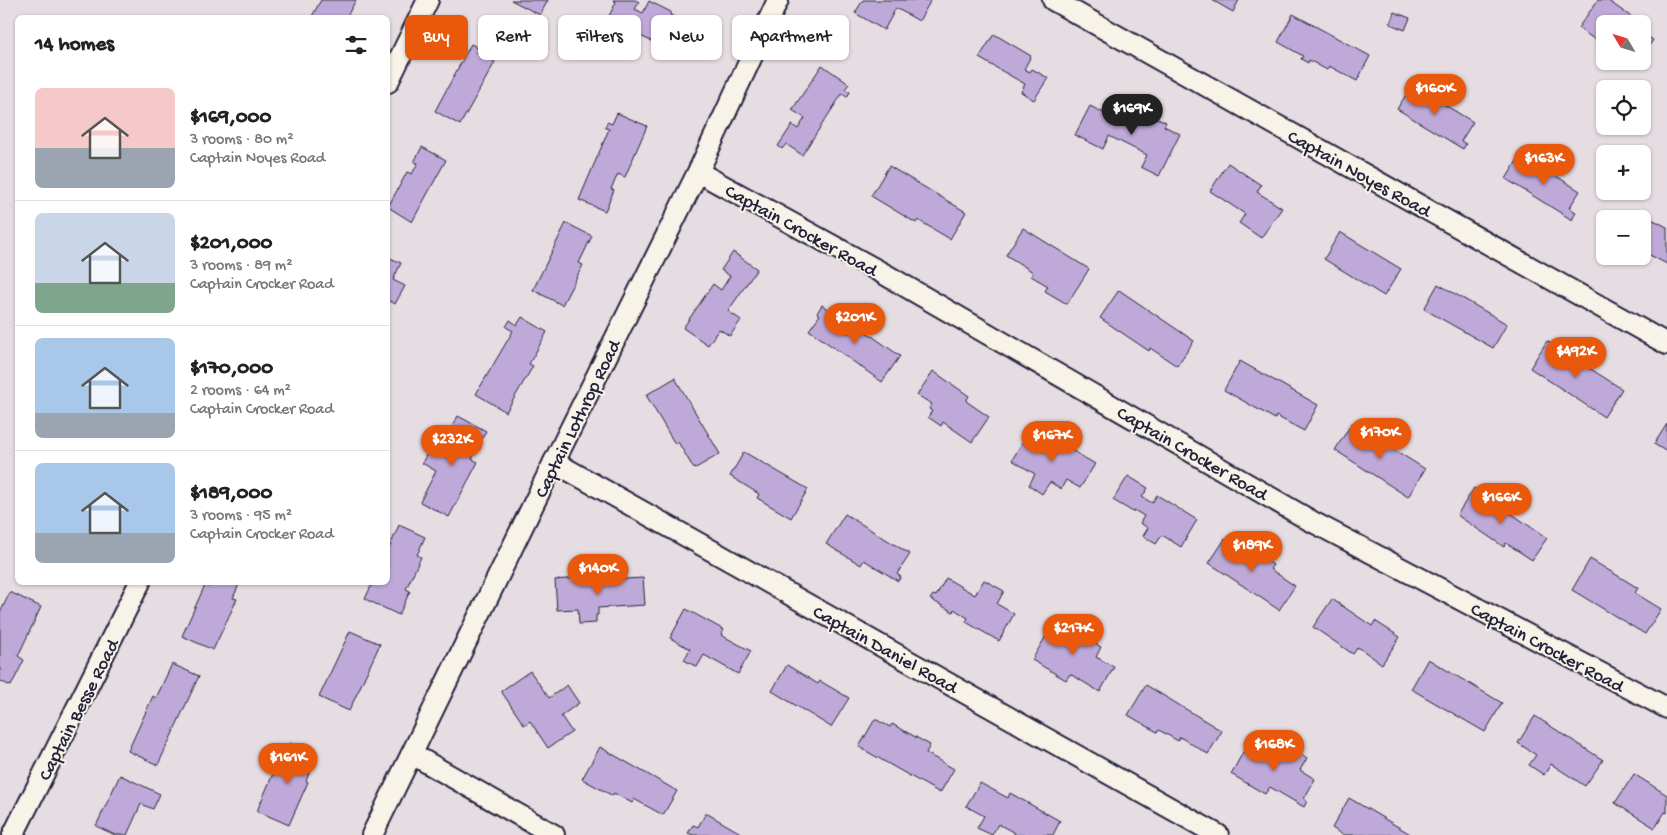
<!DOCTYPE html>
<html lang="en">
<head>
<meta charset="utf-8">
<style>
  body { margin:0; font-family:"Gochi Hand",sans-serif; background:#f2f2f2; color:#222; height:100vh; display:flex; flex-direction:column; font-size:19px; white-space:nowrap }
  * { box-sizing:border-box; margin:0 }
  p { font-size:16px; color:#767676 }
  .icon { flex:none; width:28px; height:28px; fill:none; stroke:currentColor; stroke-width:2; stroke-linecap:round; stroke-linejoin:round }
  .map { position:relative; flex:1; overflow:hidden }
  .details { position:absolute; left:15px; top:15px; width:375px; height:570px; display:flex; flex-direction:column; background:#fff; border-radius:8px; box-shadow:0 1px 4px #0004 }
  .details>* { flex:none }
  .top-card { position:absolute; left:405px; top:15px; width:475px; height:45px; display:flex; gap:10px }
  .needle { width:32px; rotate:308deg }
  .controls { position:absolute; left:1596px; top:15px; display:grid; gap:10px }
  .controls a { display:grid; place-items:center; width:55px; height:55px; border-radius:8px; background:#fff; box-shadow:0 1px 4px #0004; font-size:25px }
  .price { position:absolute; translate:-50% -42px; padding:0 11px; border-radius:18px; background:#ea580c; color:#fff; font-size:16px; line-height:32px; filter:drop-shadow(0 1px 2px #0008) }
  .price::after { content:''; position:absolute; left:50%; top:30px; width:15px; height:11px; margin-left:-8px; background:inherit; clip-path:polygon(0 0,100% 0,50% 100%) }
  .price.active { background:#222; color:#fff }
  ul { padding:0; list-style:none }
  li { display:flex; align-items:center; gap:15px; height:125px; padding:0 20px }
  li+li { border-top:1px solid #e0e0e0 }
  li span { display:grid; place-items:center; flex:none; width:140px; height:100px; border-radius:8px; color:#555 }
  li>.icon { margin-inline-start:auto }
  span .icon { width:60px; height:60px; fill:#fffc; stroke-width:1 }
  li b { font-size:21px }
  h2 { display:flex; justify-content:space-between; align-items:center; height:60px; padding:0 20px; font-size:21px }
  .chip { padding:0 18px; border-radius:8px; background:#fff; box-shadow:0 1px 4px #0004; font-size:18px; line-height:45px }
  .chip.active { background:#ea580c; color:#fff }
  .map>svg:first-child { display:block }
</style>
</head>
<body>
<div class="map">
<svg width="1667" height="835" viewBox="0 0 1667 835">
  <rect width="100%" height="100%" fill="#e6dde3"/>
  <filter id="ink" filterUnits="userSpaceOnUse"><feTurbulence type="fractalNoise" baseFrequency=".02" numOctaves="2"/><feDisplacementMap in="SourceGraphic" scale="10" xChannelSelector="R" yChannelSelector="G"/><feConvolveMatrix kernelMatrix="1 2 1 2 8 2 1 2 1" color-interpolation-filters="sRGB"/></filter>
  <g filter="url(#ink)">
    <g fill="#bfa9d8" stroke="#22223b">
      <path d="M321,0H356L346,18H311Z"/>
      <path d="M511,0H548L540,15Z"/>
      <path d="M613,0H635L639,2L635,9L643,13L649,1L671,12L670,15L693,26L680,55L607,20L616,2Z"/>
      <path d="M863,0H931L919,21L896,8L884,30L855,13Z"/>
      <path d="M1212,0H1239L1233,12Z"/>
      <path d="M1598,0H1607L1633,18L1629,24H1605V36L1600,43L1578,28Z"/>
      <path d="M1394,12L1410,18L1405,30L1390,24Z"/>
      <path d="M1293,14L1370,56L1357,81L1329,66L1327,70L1309,60L1308,63L1301,59L1303,56L1278,42Z"/>
      <path d="M1642,33L1653,40L1642,56Z"/>
      <path d="M994,34L1031,56L1024,69L1030,72L1032,69L1048,78L1034,100L1021,92L1025,84L979,58Z"/>
      <path d="M471,44L477,47L475,51L495,62L460,125L435,111Z"/>
      <path d="M822,65L849,84L845,89L850,92L847,97L842,94L802,155L786,144L782,149L778,146L792,125L798,129L805,118L792,110Z"/>
      <path d="M1412,85L1473,122L1461,141L1466,144L1463,149L1397,109Z"/>
      <path d="M1090,106L1126,124L1133,111L1151,120L1153,116L1166,122L1164,126L1180,134L1159,176L1141,167L1147,155L1109,136L1103,149L1075,135Z"/>
      <path d="M617,113L647,126L625,177L618,174L611,189L614,190L605,211L579,200L609,129L605,128L607,122L612,124Z"/>
      <path d="M422,147L446,160L412,222L388,207L407,172L412,174L418,163L414,162Z"/>
      <path d="M1521,154L1580,191L1569,208L1576,212L1572,220L1506,179Z"/>
      <path d="M1228,163L1261,185L1257,192L1282,208L1261,238L1239,223L1245,214L1210,191Z"/>
      <path d="M889,166L966,212L950,239L918,220L916,223L871,196Z"/>
      <path d="M1638,212L1667,227V264L1642,251V219H1635Z"/>
      <path d="M566,223L592,236L579,263L583,265L562,305L533,290Z"/>
      <path d="M1023,228L1089,269L1067,304L1045,291L1048,286L1031,276L1033,272L1006,255Z"/>
      <path d="M1340,232L1401,269L1384,296L1324,259Z"/>
      <path d="M733,252L757,269L728,311L741,320L730,336L719,329L708,345L683,328L713,284L721,290L730,276L721,270Z"/>
      <path d="M388,257L401,263L393,280L405,286L395,304L388,300Z"/>
      <path d="M1438,284L1507,324L1493,348L1424,309Z"/>
      <path d="M1119,290L1194,341L1177,366L1150,348L1149,351L1100,318Z"/>
      <path d="M822,305L843,320L839,326L848,333L855,324L900,356L882,382L809,330L820,315L817,313Z"/>
      <path d="M522,317L547,332L529,364L533,366L506,412L476,394L513,331L506,327L510,320L517,325Z"/>
      <path d="M1547,341L1622,389L1604,417L1530,368Z"/>
      <path d="M1240,361L1318,405L1304,431L1276,416L1275,419L1224,390Z"/>
      <path d="M933,371L969,396L966,401L989,417L972,442L943,422L941,426L928,417L932,411L929,409L932,404L917,395Z"/>
      <path d="M675,378L720,454L694,469L678,442L675,444L646,395Z"/>
      <path d="M458,416L486,431L472,459L478,462L449,517L420,502L436,471L422,463L433,442L447,448L457,430L451,428Z"/>
      <path d="M1352,423L1425,469L1408,497L1335,450Z"/>
      <path d="M1667,424V452L1654,444Z"/>
      <path d="M1029,431L1052,445L1055,440L1095,464L1080,488L1066,480L1061,489L1050,482L1042,494L1029,485L1035,474L1012,460Z"/>
      <path d="M744,452L808,489L791,518L757,498L759,494L730,476Z"/>
      <path d="M1128,476L1148,488L1142,497L1152,503L1157,495L1197,520L1181,547L1162,535L1156,544L1143,536L1148,528L1140,523L1144,516L1134,510L1133,512L1113,500Z"/>
      <path d="M1474,488L1547,538L1532,560L1506,543L1504,547L1457,515Z"/>
      <path d="M845,514L910,554L897,574L901,577L898,581L864,560L861,565L826,544Z"/>
      <path d="M399,525L425,537L417,555L421,557L406,589L410,591L399,615L365,599L373,582H388V551Z"/>
      <path d="M1225,539L1239,549L1242,544L1273,565L1270,569L1295,586L1279,610L1209,563Z"/>
      <path d="M1590,559L1638,588L1635,593L1661,609L1645,634L1572,590Z"/>
      <path d="M590,577V581L643,578L645,605L598,608V615H596V623L579,624L578,609L557,610L555,580Z"/>
      <path d="M946,578L975,595L984,580L1004,591L997,604L1014,614L999,641L966,622L968,618L954,609L953,612L930,599L933,595L936,596Z"/>
      <path d="M211,582H240L233,598L237,599L213,650L182,636L205,585L209,587Z"/>
      <path d="M10,592L41,607L18,656L24,660L11,686L0,681V613Z"/>
      <path d="M1332,599L1372,626L1375,621L1400,637L1382,664L1358,647L1353,654L1313,627Z"/>
      <path d="M686,609L724,630L721,635L751,651L738,674L704,655L697,667L684,660L690,649L670,638Z"/>
      <path d="M1065,617L1080,626L1076,632L1101,647L1096,657L1114,667L1100,692L1070,674L1066,680L1032,660L1050,629L1056,633Z"/>
      <path d="M350,631L380,644L349,711L319,697Z"/>
      <path d="M1428,659L1502,703L1485,732L1411,689Z"/>
      <path d="M172,664L199,676L158,765L128,751L153,696L156,698Z"/>
      <path d="M787,665L818,684L820,681L849,698L831,727L772,691Z"/>
      <path d="M530,671L549,698L567,685L579,703L561,716L572,732L548,748L530,721L524,725L501,691Z"/>
      <path d="M1146,685L1222,731L1208,754L1180,737L1178,741L1159,730L1157,732L1128,715Z"/>
      <path d="M1535,716L1603,760L1585,786L1551,764L1544,775L1529,765L1536,755L1518,743Z"/>
      <path d="M875,719L890,727L892,724L930,745L926,753L954,769L940,793L859,747Z"/>
      <path d="M1250,740L1283,759L1290,747L1307,758L1300,770L1315,779L1304,799L1307,801L1304,807L1270,787L1265,794L1231,774Z"/>
      <path d="M290,743L317,754L306,781L308,782L289,825L257,811L276,767L279,768Z"/>
      <path d="M600,747L677,791L663,815L634,799L632,803L614,793L613,796L582,779Z"/>
      <path d="M1634,774L1667,795V813L1665,812L1655,828L1615,803Z"/>
      <path d="M120,775L160,794L153,809L141,804L127,835H115L96,826Z"/>
      <path d="M980,783L1008,798L1010,793L1060,821L1053,835H1014L1015,833L998,824L992,835L977,828L984,816L966,806Z"/>
      <path d="M1349,798L1412,835H1343L1332,828Z"/>
      <path d="M706,813L744,835H693L688,833L693,825L698,827Z"/>
    </g>
    <g fill="none" stroke-linecap="round" stroke-linejoin="round">
      <g stroke="#22223b" stroke-width="24">
        <g id="street">
          <path d="M1053,0L1667,344"/>
          <path d="M388,82L428,0"/>
          <path d="M698,172L886,275L1311,521L1667,708"/>
          <path d="M554,462L1218,835"/>
          <path d="M412,754L554,835"/>
          <path d="M13,835L140,582"/>
          <path d="M372,835L554,462L698,172L778,0"/>
        </g>
      </g>
      <use href="#street" stroke="#f7f3e8" stroke-width="20"/>
    </g>
  </g>
  <g text-anchor="middle" stroke-width="4" stroke-linejoin="round" paint-order="stroke">
    <g font-size="19" fill="#22223b" stroke="#f7f3e8">
      <text transform="translate(1360 172) rotate(29)" y="7">Captain Noyes Road</text>
      <text transform="translate(802 229) rotate(29)" y="7">Captain Crocker Road</text>
      <text transform="translate(576 418) rotate(-64)" y="7">Captain Lothrop Road</text>
      <text transform="translate(1193 452) rotate(30)" y="7">Captain Crocker Road</text>
      <text transform="translate(1548 646) rotate(28)" y="7">Captain Crocker Road</text>
      <text transform="translate(886 648) rotate(29)" y="7">Captain Daniel Road</text>
      <text transform="translate(77 709) rotate(-63)" y="7">Captain Besse Road</text>
    </g>
  </g>
</svg>
<div class="controls">
<a><svg class="needle" viewBox="-14 -14 28 28"><path d="M0-13l5 13h-10z" fill="#e53935"/><path d="M0 13l5-13h-10z" fill="#767676"/></svg></a>
<a><svg class="icon" aria-label="locate" viewBox="0 0 24 24"><circle cx="12" cy="12" r="6"/><path d="M12 2v4M12 18v4M2 12h4M18 12h4"/></svg></a>
<a>+</a>
<a>−</a>
</div>
<b class="price" style="left:1435px;top:116px">$160K</b>
<b class="price active" style="left:1132px;top:136px">$169K</b>
<b class="price" style="left:1544px;top:186px">$163K</b>
<b class="price" style="left:855px;top:345px">$201K</b>
<b class="price" style="left:1576px;top:379px">$492K</b>
<b class="price" style="left:1380px;top:460px">$170K</b>
<b class="price" style="left:1052px;top:463px">$167K</b>
<b class="price" style="left:452px;top:467px">$232K</b>
<b class="price" style="left:1501px;top:525px">$166K</b>
<b class="price" style="left:1252px;top:573px">$189K</b>
<b class="price" style="left:598px;top:596px">$140K</b>
<b class="price" style="left:1073px;top:656px">$217K</b>
<b class="price" style="left:1274px;top:772px">$168K</b>
<b class="price" style="left:288px;top:785px">$161K</b>
<div class="top-card">
<a class="chip active">Buy</a>
<a class="chip">Rent</a>
<a class="chip">Filters</a>
<a class="chip">New</a>
<a class="chip">Apartment</a>
</div>
<section class="details">
<h2>14 homes<svg class="icon" aria-label="filters" viewBox="0 0 24 24"><path d="M4 7h16M4 17h16"/><circle cx="9" cy="7" r="2"/><circle cx="15" cy="17" r="2"/></svg></h2>
<ul>
<li><span style="background:linear-gradient(#f6c9c9 60%,#9aa5b1 0)"><svg class="icon" aria-label="home" viewBox="0 0 24 24"><path d="M3 11l9-7 9 7M6 9v11h12V9"/></svg></span><div><b>$169,000</b><p>3 rooms · 80 m²</p><p>Captain Noyes Road</p></div></li>
<li><span style="background:linear-gradient(#c9d6e8 70%,#7fa58c 0)"><svg class="icon" aria-label="home" viewBox="0 0 24 24"><path d="M3 11l9-7 9 7M6 9v11h12V9"/></svg></span><div><b>$201,000</b><p>3 rooms · 89 m²</p><p>Captain Crocker Road</p></div></li>
<li><span style="background:linear-gradient(#a9c7e8 75%,#9aa5b1 0)"><svg class="icon" aria-label="home" viewBox="0 0 24 24"><path d="M3 11l9-7 9 7M6 9v11h12V9"/></svg></span><div><b>$170,000</b><p>2 rooms · 64 m²</p><p>Captain Crocker Road</p></div></li>
<li><span style="background:linear-gradient(#a9c7e8 70%,#9aa5b1 0)"><svg class="icon" aria-label="home" viewBox="0 0 24 24"><path d="M3 11l9-7 9 7M6 9v11h12V9"/></svg></span><div><b>$189,000</b><p>3 rooms · 95 m²</p><p>Captain Crocker Road</p></div></li>
</ul>
</section>
</div>
</body>
</html>
